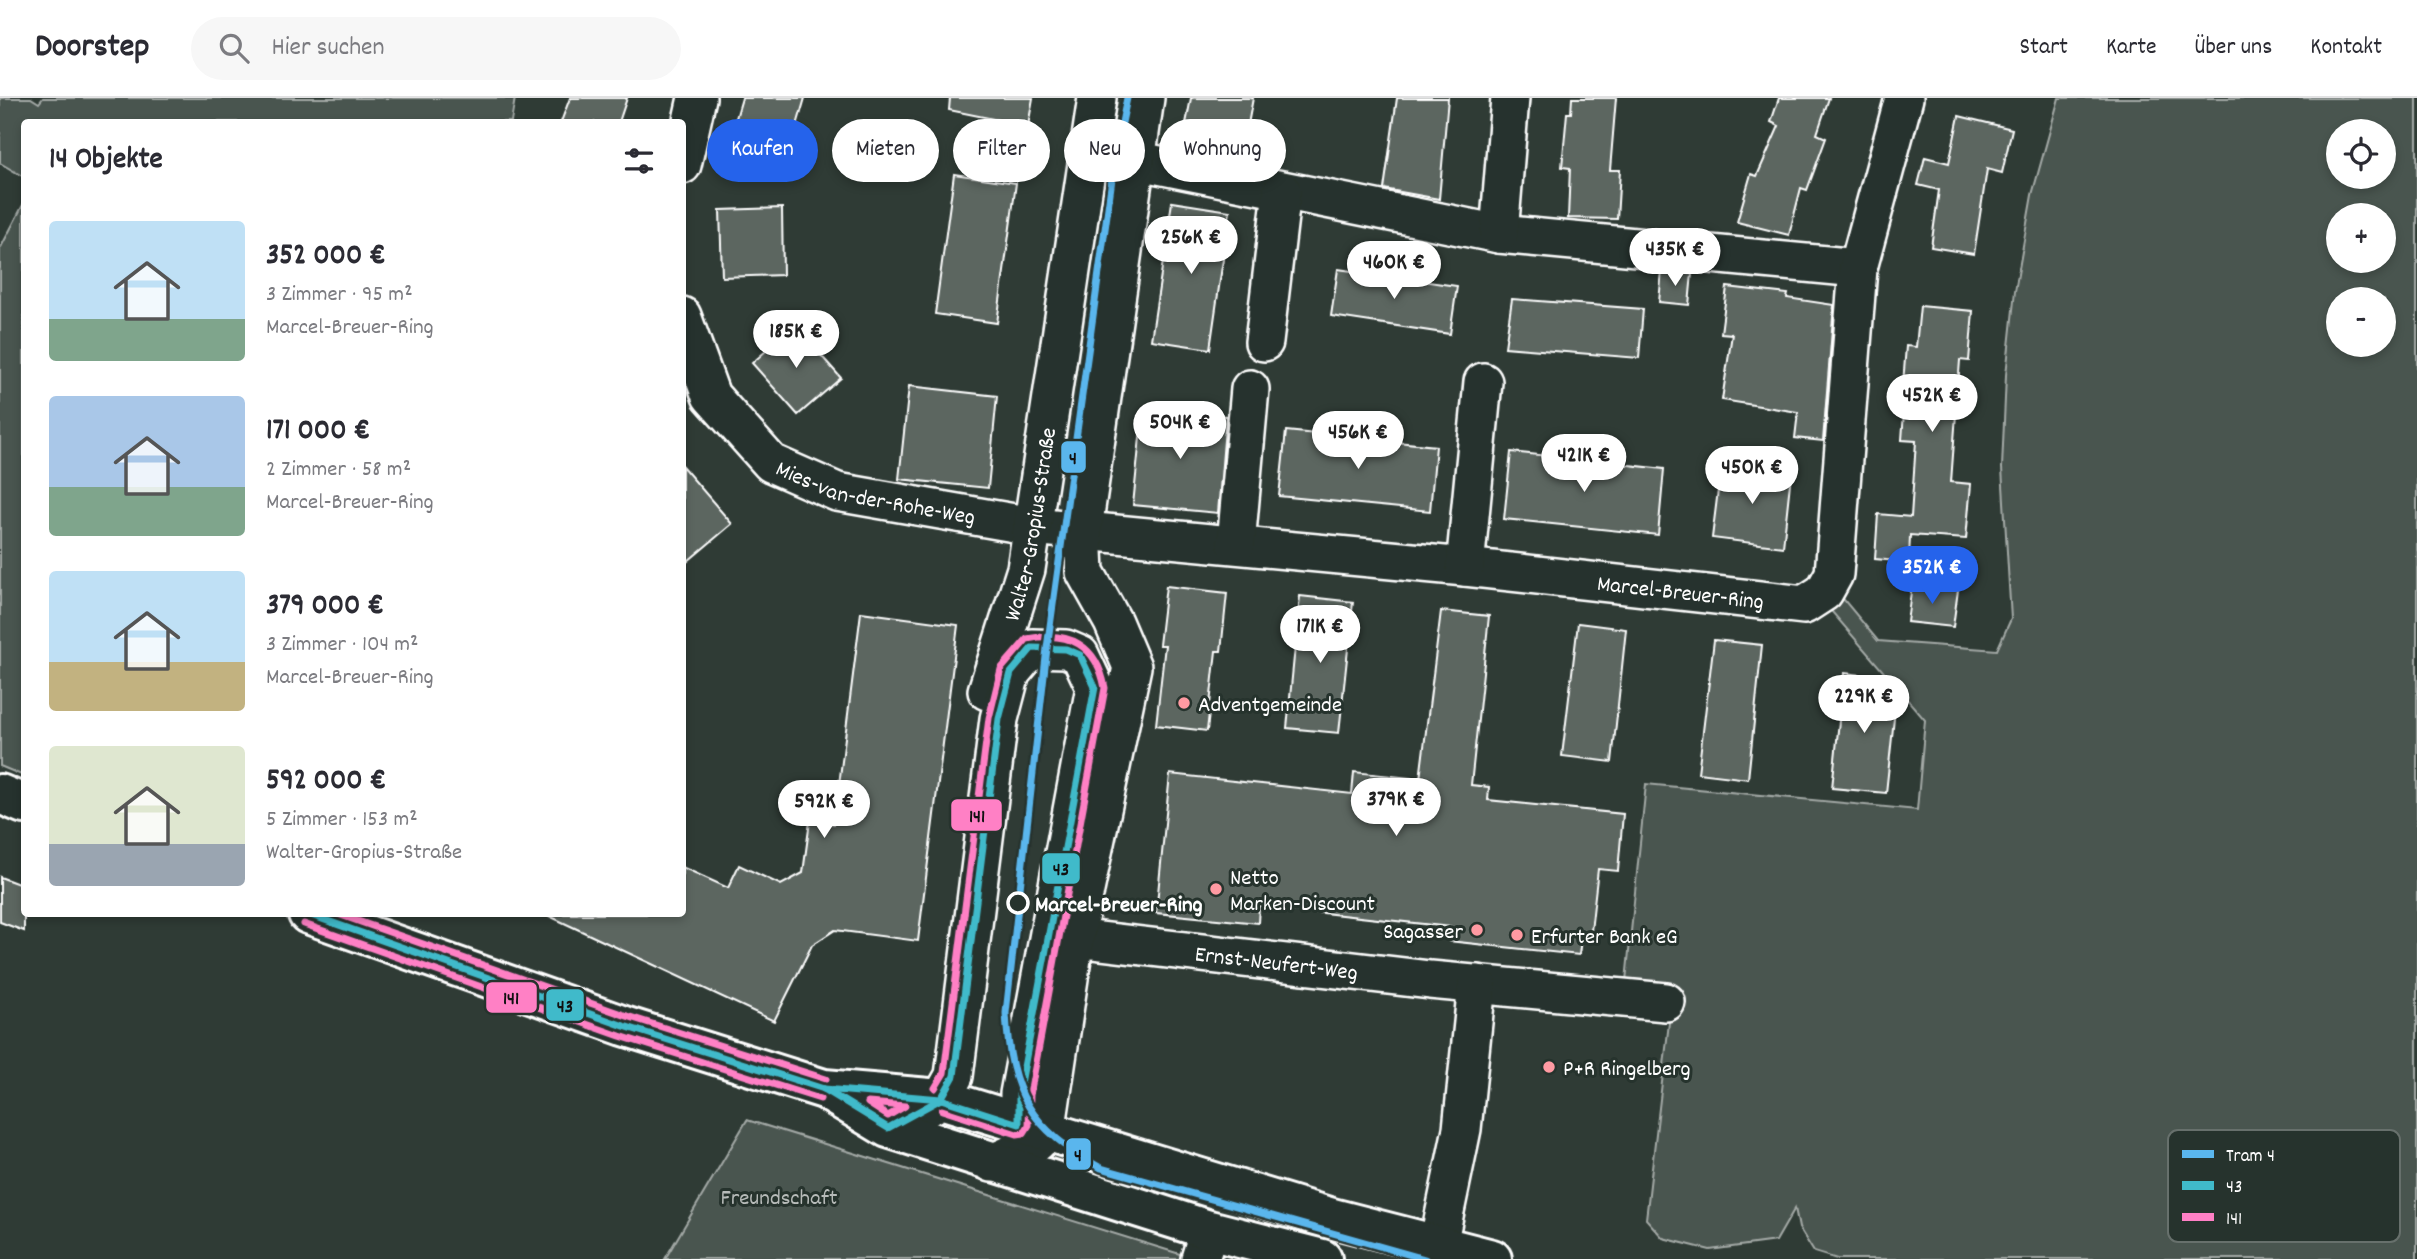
<!DOCTYPE html>
<html lang="de">
<head>
<meta charset="utf-8">
<style>
  body { margin:0; font-family:Dekko,sans-serif; background:#f7f7f7; color:#2b2b33; height:100vh; display:flex; flex-direction:column; font-size:26px; white-space:nowrap }
  * { box-sizing:border-box; margin:0 }
  p { font-size:23px; color:#7c7c81 }
  .icon { flex:none; width:38px; height:38px; fill:none; stroke:currentColor; stroke-width:2; stroke-linecap:round; stroke-linejoin:round }
  .map { position:relative; flex:1; overflow:hidden }
  .side { position:absolute; left:21px; top:21px; width:665px; height:798px; display:flex; flex-direction:column; background:#fff; border-radius:7px; box-shadow:0 4px 10px #0003 }
  .side>* { flex:none }
  .banner { position:absolute; left:707px; top:21px; width:665px; height:63px; display:flex; gap:14px }
  .tools { position:absolute; left:2326px; top:21px; display:grid; gap:14px }
  .tools a { display:grid; place-items:center; width:70px; height:70px; border-radius:50%; background:#fff; box-shadow:0 4px 10px #0003; font-size:35px }
  .price { position:absolute; translate:-50% -60px; padding:0 16px; border-radius:24px; background:#fff; color:#222; font-size:23px; line-height:46px; filter:drop-shadow(0 2px 4px #0008) }
  .price::after { content:''; position:absolute; left:50%; top:42px; width:21px; height:16px; margin-left:-10px; background:inherit; clip-path:polygon(0 0,100% 0,50% 100%) }
  .price.on { background:#2563eb; color:#fff }
  ul { padding:0; list-style:none }
  li { display:flex; align-items:center; gap:21px; height:175px; padding:0 28px }
  li span { display:grid; place-items:center; flex:none; width:196px; height:140px; border-radius:7px; color:#555 }
  li>.icon { margin-inline-start:auto }
  span .icon { width:84px; height:84px; fill:#fffc; stroke-width:1 }
  li b { font-size:30px }
  h2 { display:flex; justify-content:space-between; align-items:center; height:84px; padding:0 28px; font-size:30px }
  .chip { padding:0 24px; border-radius:32px; background:#fff; box-shadow:0 4px 10px #0003; font-size:24px; line-height:63px }
  .chip.on { background:#2563eb; color:#fff }
  header { display:flex; align-items:center; gap:42px; box-sizing:border-box; height:98px; padding:0 35px; background:#fff; border-bottom:2px solid #e1e1e2 }
  header strong { font-size:33px }
  nav { display:flex; gap:38px; margin-inline-start:auto; font-size:24px }
  .search { width:490px; height:63px; background:#f7f7f7; display:flex; align-items:center; gap:18px; box-sizing:border-box; padding:0 24px; border-radius:38px; color:#7c7c81; font-size:26px }
  .map>svg:first-child { display:block }
</style>
</head>
<body>
<header>
<strong>Doorstep</strong>
<div class="search"><svg class="icon" aria-label="search" viewBox="0 0 24 24"><circle cx="10" cy="10" r="6"/><path d="M15 15l6 6"/></svg>Hier suchen</div>
<nav><a>Start</a><a>Karte</a><a>Über uns</a><a>Kontakt</a></nav>
</header>
<div class="map">
<svg width="2417" height="1161" viewBox="0 0 2417 1161">
  <rect width="100%" height="100%" fill="#2f3b35"/>
  <filter id="ink" filterUnits="userSpaceOnUse"><feTurbulence type="fractalNoise" baseFrequency=".0143" numOctaves="2"/><feDisplacementMap in="SourceGraphic" scale="14" xChannelSelector="R" yChannelSelector="G"/><feConvolveMatrix kernelMatrix="1 2 1 2 8 2 1 2 1" color-interpolation-filters="sRGB"/></filter>
  <g filter="url(#ink)">
    <g fill="#4a544f" stroke="#a4aaa7" stroke-width="2" fill-rule="evenodd">
      <path d="M0,0H31L39,5L43,0H515L511,24H24V79L0,65Z"/>
      <path d="M2059,0H2417V1161H1837L1814,1154L1799,1130L1795,1110L1776,1143L1710,1152L1663,1140L1646,1121L1670,916L1626,883L1646,686L1917,712L1925,622L1826,507L1840,497L1878,543L1997,552L2011,521L2002,370L2006,277L2015,193L2032,97ZM2338,33H2384V79H2338ZM2338,117H2384V163H2338ZM2338,201H2384V247H2338Z"/>
      <path d="M24,105V678L0,668V151Z"/>
      <path d="M747,1022L1196,1161H665Z"/>
    </g>
    <g fill="#5b6661" stroke="#fff" stroke-width="2">
      <path d="M570,0H627L619,24H561Z"/>
      <path d="M742,0H805L789,55L731,37Z"/>
      <path d="M950,0H1033L1028,28L949,12Z"/>
      <path d="M1191,0H1253L1242,58L1182,46Z"/>
      <path d="M1397,0H1448L1439,101L1384,91Z"/>
      <path d="M1572,0H1616L1610,72H1620L1617,121L1568,120L1570,70L1562,69L1567,15H1571Z"/>
      <path d="M1779,0H1829L1817,36L1826,40L1807,92L1801,90L1789,137L1737,124L1751,76L1757,78L1779,28L1771,24Z"/>
      <path d="M1959,18L2012,31L2002,75L1987,71L1974,156L1931,149L1939,92L1918,87L1925,59L1949,65Z"/>
      <path d="M954,76L1016,85L997,225L935,216Z"/>
      <path d="M1172,104L1230,113L1210,251L1151,242Z"/>
      <path d="M782,110L783,177L722,179L720,112Z"/>
      <path d="M1338,171L1457,188L1450,236L1331,218Z"/>
      <path d="M1662,172L1692,175L1689,207L1659,204Z"/>
      <path d="M1727,189L1788,196L1787,200L1834,207L1823,343L1795,340L1798,314L1722,302L1732,236L1721,235Z"/>
      <path d="M1512,201L1643,211L1639,260L1505,249Z"/>
      <path d="M1920,208L1973,213L1969,263L1960,262L1951,384L1971,386L1966,441L1910,437L1909,464L1875,461L1878,416L1911,419L1916,343L1902,342L1906,286H1903L1906,248L1916,249Z"/>
      <path d="M795,228L841,280L798,317L752,265Z"/>
      <path d="M909,288L997,298L988,390L899,381Z"/>
      <path d="M1143,310L1226,318L1218,415L1133,407Z"/>
      <path d="M1286,333L1436,348L1430,413L1279,398Z"/>
      <path d="M1511,354L1664,371L1658,437L1504,421Z"/>
      <path d="M682,368L732,426L682,468Z"/>
      <path d="M1721,368L1791,376L1783,449L1712,440Z"/>
      <path d="M1912,486L1958,492L1953,529L1907,524Z"/>
      <path d="M1166,488L1227,495L1221,553H1216L1207,633L1156,627L1165,547H1159Z"/>
      <path d="M1300,498L1353,504L1339,635L1287,630Z"/>
      <path d="M1441,513L1489,518L1471,687L1489,689L1488,702L1623,716L1618,773L1598,771L1590,842L1581,841L1579,857L1449,843L1450,829L1259,808L1258,825L1156,815L1170,676L1352,696L1354,674L1420,681Z"/>
      <path d="M861,514L958,527L918,843L835,832L812,847L774,923L545,816H682V769L728,790L739,767L781,787L803,775L810,723L834,726Z"/>
      <path d="M1578,525L1626,531L1612,664L1562,658Z"/>
      <path d="M1714,542L1762,547L1748,681L1698,675Z"/>
      <path d="M1844,575L1888,580L1885,610L1895,611L1886,695L1832,690Z"/>
      <path d="M0,779L24,788V833L0,824Z"/>
    </g>
    <g fill="none" stroke-linecap="round" stroke-linejoin="round">
      <g stroke="#fff" stroke-width="42">
        <g id="minor">
          <path d="M1134,62L1499,136L1858,170"/>
          <path d="M682,67L697,0"/>
          <path d="M1499,136L1510,0"/>
          <path id="s1" d="M682,218L711,298L771,365L837,394L1032,428L1465,469L1804,507L1824,494L1834,476L1858,170L1904,0"/>
          <path d="M1264,244L1282,93"/>
          <path d="M1236,446L1250,291"/>
          <path d="M1465,469L1483,284"/>
          <path id="s2" d="M987,593L1026,471L1097,0"/>
          <path id="s3" d="M1075,840L1430,882L1666,904"/>
          <path d="M914,1017L941,1001L954,978L999,621L1011,575L1032,550L1066,551L1080,557L1095,589L1019,996V1026L1029,1051"/>
          <path d="M992,1065L1036,1045L1046,1035L1075,840L1132,569L1113,524L1085,474L1083,431L1145,0"/>
          <path d="M1438,1147L1462,1031L1477,886"/>
          <path d="M1200,1161L1209,1132"/>
        </g>
      </g>
      <g stroke="#fff" stroke-width="44">
        <g id="major">
          <path d="M0,696L24,706"/>
          <path d="M308,816L624,928L824,991L941,1001L1332,1120L1492,1161"/>
          <path d="M832,996L888,1030L1209,1132L1322,1161"/>
        </g>
      </g>
      <use href="#minor" stroke="#26332d" stroke-width="37"/>
      <use href="#major" stroke="#26332d" stroke-width="38"/>
      <g stroke="#26332d" stroke-width="12">
        <g id="bus-1">
          <path d="M1032,550L1066,551L1080,557L1095,589L1019,996V1026L941,1001L954,978L999,621L1011,575Z"/>
          <path d="M308,816L624,928L824,991"/>
          <path d="M824,991L941,1001"/>
          <path d="M824,991L888,1030L941,1001"/>
        </g>
      </g>
      <g stroke="#26332d" stroke-width="12">
        <g id="bus-2">
          <path d="M338,816L627,918L826,981"/>
          <path d="M304,826L620,938L820,1001"/>
          <path d="M935,990L944,975L989,620L1001,571L1027,541C1069,532 1097,547 1105,590L1030,997L1029,1027L1024,1035L1017,1036L942,1012"/>
          <path d="M868,1005L905,1008L888,1018Z"/>
        </g>
      </g>
      <use href="#bus-1" stroke="#40baca" stroke-width="7"/>
      <use href="#bus-2" stroke="#ff80c5" stroke-width="7"/>
      <g stroke="#26332d" stroke-width="12">
        <path id="tram-1" d="M1127,0L1115,59L1047,550L1006,915C1010,995 1030,1031 1101,1070L1425,1161"/>
      </g>
      <use href="#tram-1" stroke="#5ab6ed" stroke-width="7"/>
    </g>
  </g>
  <g fill="#ff9aa2" stroke="#26332d" stroke-width="2.5">
    <circle cx="1184" cy="605" r="7"/>
    <circle cx="1216" cy="791" r="7"/>
    <circle cx="1477" cy="832" r="7"/>
    <circle cx="1517" cy="837" r="7"/>
    <circle cx="1549" cy="969" r="7"/>
  </g>
  <circle fill="#26332d" stroke="#fff" stroke-width="3.5" cx="1018" cy="805" r="10"/>
  <g text-anchor="middle" stroke-width="6" stroke-linejoin="round" paint-order="stroke">
    <g font-size="23" fill="#fff" stroke="#26332d">
      <text dy="8" stroke="none"><textPath href="#s1" startOffset="285">Mies-van-der-Rohe-Weg</textPath></text>
      <text dy="8" stroke="none"><textPath href="#s2" startOffset="173">Walter-Gropius-Straße</textPath></text>
      <text dy="8" stroke="none"><textPath href="#s1" startOffset="1097">Marcel-Breuer-Ring</textPath></text>
      <text dy="8" stroke="none"><textPath href="#s3" startOffset="203">Ernst-Neufert-Weg</textPath></text>
    </g>
    <g font-size="23" fill="#fff" stroke="#26332d" text-anchor="start">
      <text x="1198" y="613">Adventgemeinde</text>
      <text x="1230" y="786">Netto<tspan x="1230" dy="26">Marken-Discount</tspan></text>
      <text x="1463" y="840" text-anchor="end">Sagasser</text>
      <text x="1531" y="845">Erfurter Bank eG</text>
      <text x="1563" y="977">P+R Ringelberg</text>
    </g>
    <g font-size="23" font-weight="bold" fill="#fff" stroke="#26332d" text-anchor="start">
      <text x="1035" y="813">Marcel-Breuer-Ring</text>
    </g>
    <g font-size="23" fill="#b7bbb9" stroke="#26332d">
      <text x="779" y="1106">Freundschaft</text>
    </g>
  </g>
  <rect x="2168" y="1032" width="232" height="112" rx="10" fill="#26332d" stroke="#67706c" stroke-width="2"/>
  <rect x="2182" y="1052" width="32" height="8" fill="#5ab6ed"/>
  <rect x="2182" y="1083" width="32" height="9" fill="#40baca"/>
  <rect x="2182" y="1115" width="32" height="8" fill="#ff80c5"/>
  <g font-size="19" fill="#fff">
    <text x="2226" y="1063">Tram 4</text>
    <text x="2226" y="1094">43</text>
    <text x="2226" y="1126">141</text>
  </g>
  <g stroke="#26332d" stroke-width="2.5">
    <rect x="1060" y="342" width="27" height="34" rx="7" fill="#5ab6ed"/>
    <rect x="950" y="700" width="53" height="34" rx="7" fill="#ff80c5"/>
    <rect x="1041" y="754" width="40" height="33" rx="7" fill="#40baca"/>
    <rect x="485" y="883" width="53" height="33" rx="7" fill="#ff80c5"/>
    <rect x="545" y="890" width="40" height="34" rx="7" fill="#40baca"/>
    <rect x="1065" y="1039" width="27" height="34" rx="7" fill="#5ab6ed"/>
  </g>
  <g font-size="19" text-anchor="middle" font-weight="bold" fill="#111">
    <text x="1073" y="366">4</text>
    <text x="977" y="724">141</text>
    <text x="1061" y="777">43</text>
    <text x="511" y="906">141</text>
    <text x="565" y="914">43</text>
    <text x="1078" y="1063">4</text>
  </g>
</svg>
<div class="tools">
<a><svg class="icon" aria-label="locate" viewBox="0 0 24 24"><circle cx="12" cy="12" r="6"/><path d="M12 2v4M12 18v4M2 12h4M18 12h4"/></svg></a>
<a>+</a>
<a>−</a>
</div>
<b class="price" style="left:1191px;top:178px">256K €</b>
<b class="price" style="left:1675px;top:190px">435K €</b>
<b class="price" style="left:1394px;top:203px">460K €</b>
<b class="price" style="left:796px;top:272px">185K €</b>
<b class="price" style="left:1932px;top:336px">452K €</b>
<b class="price" style="left:1180px;top:363px">504K €</b>
<b class="price" style="left:1358px;top:373px">456K €</b>
<b class="price" style="left:1584px;top:396px">421K €</b>
<b class="price" style="left:1752px;top:408px">450K €</b>
<b class="price on" style="left:1932px;top:508px">352K €</b>
<b class="price" style="left:1320px;top:567px">171K €</b>
<b class="price" style="left:1864px;top:637px">229K €</b>
<b class="price" style="left:1396px;top:740px">379K €</b>
<b class="price" style="left:824px;top:742px">592K €</b>
<div class="banner">
<a class="chip on">Kaufen</a>
<a class="chip">Mieten</a>
<a class="chip">Filter</a>
<a class="chip">Neu</a>
<a class="chip">Wohnung</a>
</div>
<section class="side">
<h2>14 Objekte<svg class="icon" aria-label="filters" viewBox="0 0 24 24"><path d="M4 7h16M4 17h16"/><circle cx="9" cy="7" r="2"/><circle cx="15" cy="17" r="2"/></svg></h2>
<ul>
<li><span style="background:linear-gradient(#bfe0f5 70%,#7fa58c 0)"><svg class="icon" aria-label="home" viewBox="0 0 24 24"><path d="M3 11l9-7 9 7M6 9v11h12V9"/></svg></span><div><b>352 000 €</b><p>3 Zimmer · 95 m²</p><p>Marcel-Breuer-Ring</p></div></li>
<li><span style="background:linear-gradient(#a9c7e8 65%,#7fa58c 0)"><svg class="icon" aria-label="home" viewBox="0 0 24 24"><path d="M3 11l9-7 9 7M6 9v11h12V9"/></svg></span><div><b>171 000 €</b><p>2 Zimmer · 58 m²</p><p>Marcel-Breuer-Ring</p></div></li>
<li><span style="background:linear-gradient(#bfe0f5 65%,#c2b280 0)"><svg class="icon" aria-label="home" viewBox="0 0 24 24"><path d="M3 11l9-7 9 7M6 9v11h12V9"/></svg></span><div><b>379 000 €</b><p>3 Zimmer · 104 m²</p><p>Marcel-Breuer-Ring</p></div></li>
<li><span style="background:linear-gradient(#dfe7d0 70%,#9aa5b1 0)"><svg class="icon" aria-label="home" viewBox="0 0 24 24"><path d="M3 11l9-7 9 7M6 9v11h12V9"/></svg></span><div><b>592 000 €</b><p>5 Zimmer · 153 m²</p><p>Walter-Gropius-Straße</p></div></li>
</ul>
</section>
</div>
</body>
</html>
